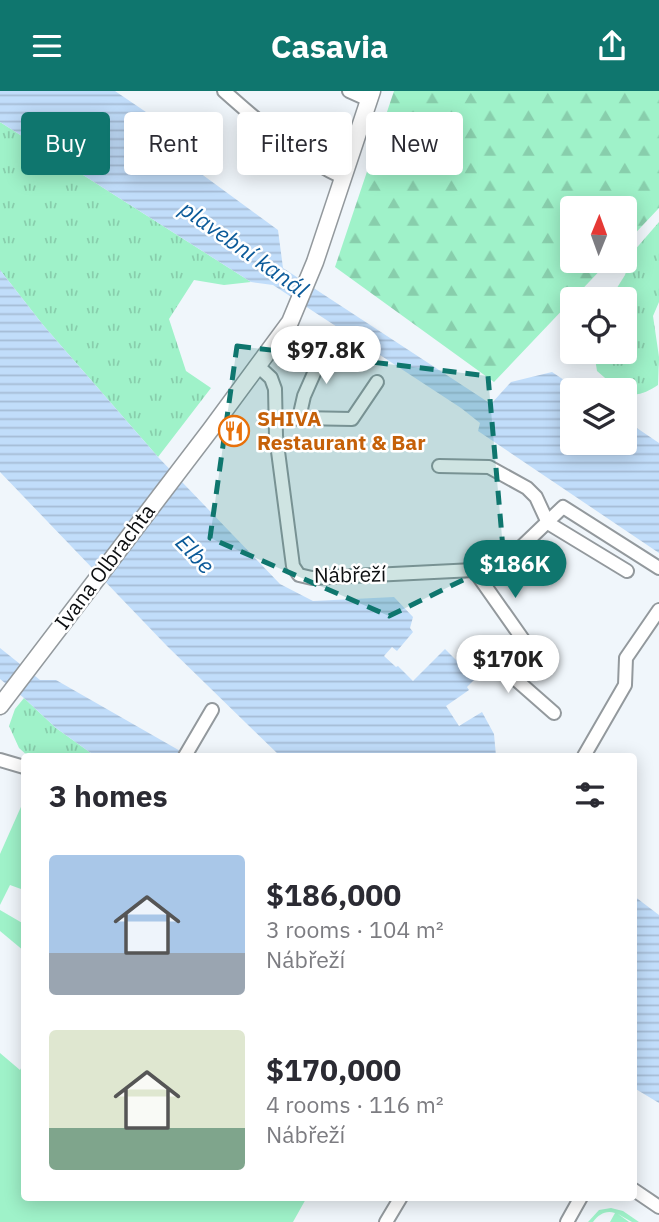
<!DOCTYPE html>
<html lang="en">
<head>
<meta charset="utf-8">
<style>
  body { margin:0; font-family:"IBM Plex Sans",sans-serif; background:#f2f2f3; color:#2b2b33; height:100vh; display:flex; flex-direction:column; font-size:26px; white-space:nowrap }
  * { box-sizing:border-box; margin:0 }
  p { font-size:23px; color:#7c7c81 }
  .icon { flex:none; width:38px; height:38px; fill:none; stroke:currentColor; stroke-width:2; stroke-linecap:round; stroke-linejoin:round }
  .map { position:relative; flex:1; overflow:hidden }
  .drawer { position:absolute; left:21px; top:662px; width:616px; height:448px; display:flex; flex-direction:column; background:#fff; border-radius:7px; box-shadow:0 4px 18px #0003 }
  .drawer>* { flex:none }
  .guide { position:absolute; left:21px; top:21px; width:618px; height:63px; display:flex; gap:14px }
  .needle { width:46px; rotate:1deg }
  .tools { position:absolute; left:560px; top:105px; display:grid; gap:14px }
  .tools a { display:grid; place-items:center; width:77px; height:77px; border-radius:7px; background:#fff; box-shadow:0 4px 18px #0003; font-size:35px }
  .price { position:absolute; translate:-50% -60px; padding:0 16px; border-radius:24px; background:#fff; color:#222; font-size:23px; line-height:46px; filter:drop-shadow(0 2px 4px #0008) }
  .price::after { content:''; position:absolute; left:50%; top:42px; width:21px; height:16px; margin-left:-10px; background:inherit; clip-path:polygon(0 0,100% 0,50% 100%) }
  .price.selected { background:#0f766e; color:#fff }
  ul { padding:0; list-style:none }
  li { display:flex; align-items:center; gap:21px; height:175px; padding:0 28px }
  li span { display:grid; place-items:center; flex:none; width:196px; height:140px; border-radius:7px; color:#555 }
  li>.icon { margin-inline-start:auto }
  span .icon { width:84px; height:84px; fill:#fffc; stroke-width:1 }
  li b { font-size:30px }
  h2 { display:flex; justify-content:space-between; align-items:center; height:84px; padding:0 28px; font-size:30px }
  .chip { padding:0 24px; border-radius:7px; background:#fff; box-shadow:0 4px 18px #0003; font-size:24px; line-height:63px }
  .chip.selected { background:#0f766e; color:#fff }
  header { display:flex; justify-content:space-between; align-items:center; height:91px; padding:0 28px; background:#0f766e; color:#fff; font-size:32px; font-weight:700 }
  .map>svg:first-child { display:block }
</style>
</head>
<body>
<header><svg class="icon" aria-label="menu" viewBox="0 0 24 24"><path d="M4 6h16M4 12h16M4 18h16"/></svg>Casavia<svg class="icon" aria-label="share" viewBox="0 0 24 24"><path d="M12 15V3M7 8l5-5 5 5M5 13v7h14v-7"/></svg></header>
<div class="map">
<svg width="659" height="1131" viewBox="0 0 659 1131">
  <defs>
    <pattern id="grass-tufts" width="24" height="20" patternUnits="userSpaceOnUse" patternTransform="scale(1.75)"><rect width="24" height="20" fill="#9ff2c9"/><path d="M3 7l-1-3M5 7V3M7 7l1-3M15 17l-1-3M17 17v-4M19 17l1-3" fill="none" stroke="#88ceac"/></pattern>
    <pattern id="forest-firs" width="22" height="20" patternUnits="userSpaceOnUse" patternTransform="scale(1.75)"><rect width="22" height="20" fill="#9ff2c9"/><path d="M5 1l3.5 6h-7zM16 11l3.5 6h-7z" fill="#88ceac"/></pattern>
    <pattern id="water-rules" width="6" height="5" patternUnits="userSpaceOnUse" patternTransform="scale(1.75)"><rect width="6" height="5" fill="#c1ddfa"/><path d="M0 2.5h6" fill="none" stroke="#a5bcd5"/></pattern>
  </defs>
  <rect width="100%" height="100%" fill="#f0f6fb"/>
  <g fill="url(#grass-tufts)">
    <path d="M0,31L251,191L224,194L194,189L169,228L186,280L211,297L158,366L43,234L0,179Z"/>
    <path d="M659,131V211L653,225L659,266L658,294C647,301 638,306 625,302V299H619L597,280L594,261H625V208H610L625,184L633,161Z"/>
    <path d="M24,607L56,637L95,665H28L19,657L9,635L15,618Z"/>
  </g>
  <path fill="url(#forest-firs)" d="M394,0H659V117L625,153V117H572V170H609L494,291L335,176Z"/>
  <g fill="#9ff2c9">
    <path d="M24,709V783L21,798L10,794L0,814V763Z"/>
    <path d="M0,819L24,833V860L0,840Z"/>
    <path d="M0,962L20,979L24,972V1106H307L293,1131H0Z"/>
    <path d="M611,1117L623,1120L639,1131H632L618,1123L629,1131H610L615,1122C606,1119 599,1123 593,1131H588L599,1119Z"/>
  </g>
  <g fill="url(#water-rules)">
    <path d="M0,0H115L171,38L166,57L278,139L283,177L491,313L511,291L552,281L579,299H572V352H625V329L659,352V462L478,340L480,332L461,317L273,194L251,191L0,31Z"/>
    <path d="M0,179L43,234L158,366L280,493L313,510L394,506L413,526L410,537L413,541L397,560L392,556L384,565L396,576L398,575L413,590L445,558L475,588L467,596L469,599L446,615L459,635L482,621L494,643L496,665H280L167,555L0,381Z"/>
    <path d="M0,557L40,589H56L189,665H95L56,637L24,607L0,588Z"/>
    <path d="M634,805L659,824V1012L634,997Z"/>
  </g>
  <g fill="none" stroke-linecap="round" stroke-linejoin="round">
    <g stroke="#93999d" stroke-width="16">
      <g id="street">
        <path d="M224,0C260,32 300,67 344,87"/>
        <path d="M349,0L369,9"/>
        <path d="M258,275L271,287L275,298L276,345L293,475L299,484L312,487L474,479L516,461L563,416L659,477"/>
        <path d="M299,327L304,305L326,255"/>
        <path d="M276,330L299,327L352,328L377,291"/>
        <path d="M439,375L489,376L527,397L536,406L548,432L627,480"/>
        <path d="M474,479L529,557L513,586L554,622"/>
        <path d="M185,665L212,619"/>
        <path d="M584,665L625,594L626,567L659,519"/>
        <path d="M0,669L24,676"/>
        <path d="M634,1099L659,1116"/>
        <path d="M386,1131L401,1106"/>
        <path d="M567,1131L581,1106"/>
      </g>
    </g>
    <g stroke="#93999d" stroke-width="19">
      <path id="secondary" d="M0,615L211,338L290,231L315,171L372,0"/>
    </g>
    <use href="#street" stroke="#fff" stroke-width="12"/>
    <use href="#secondary" stroke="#fff" stroke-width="16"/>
  </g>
  <path fill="#0f766e" fill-opacity="0.2" stroke="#0f766e" stroke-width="5" stroke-dasharray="14 9" stroke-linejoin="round" d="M237,255L488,285L504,469L389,525L210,447Z"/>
  <defs>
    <g id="restaurant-ring" transform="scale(1.575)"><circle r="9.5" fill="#fff" stroke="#e8710a" stroke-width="1.5"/><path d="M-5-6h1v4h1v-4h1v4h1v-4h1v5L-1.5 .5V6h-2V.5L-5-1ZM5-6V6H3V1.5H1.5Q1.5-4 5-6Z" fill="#e8710a"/></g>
  </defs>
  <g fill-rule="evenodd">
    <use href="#restaurant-ring" x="234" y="340"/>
  </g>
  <g text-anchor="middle" stroke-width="5" stroke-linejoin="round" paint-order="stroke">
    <g font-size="21" font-weight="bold" fill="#c56008" stroke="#fff" text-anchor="start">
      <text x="257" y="335">SHIVA<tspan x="257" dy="24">Restaurant &amp; Bar</tspan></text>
    </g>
    <g font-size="21" fill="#0d0f11" stroke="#fff">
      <text transform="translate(105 476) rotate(-53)" y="7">Ivana Olbrachta</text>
      <text transform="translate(350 484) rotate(-1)" y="7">Nábřeží</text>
    </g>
    <g font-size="23" font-style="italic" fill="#0b5a99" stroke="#fff">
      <text transform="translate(244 158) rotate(35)" y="8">plavební kanál</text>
      <text transform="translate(195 463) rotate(46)" y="8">Elbe</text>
    </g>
  </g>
</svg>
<div class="tools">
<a><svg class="needle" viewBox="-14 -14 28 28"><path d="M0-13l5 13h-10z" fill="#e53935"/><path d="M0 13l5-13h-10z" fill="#7c7c81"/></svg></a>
<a><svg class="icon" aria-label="locate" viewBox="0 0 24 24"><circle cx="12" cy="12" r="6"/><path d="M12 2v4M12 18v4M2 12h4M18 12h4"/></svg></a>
<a><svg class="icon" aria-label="layers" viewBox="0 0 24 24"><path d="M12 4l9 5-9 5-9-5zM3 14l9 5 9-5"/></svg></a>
</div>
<b class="price" style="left:326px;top:295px">$97.8K</b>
<b class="price selected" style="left:515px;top:509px">$186K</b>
<b class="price" style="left:508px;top:604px">$170K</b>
<div class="guide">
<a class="chip selected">Buy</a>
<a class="chip">Rent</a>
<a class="chip">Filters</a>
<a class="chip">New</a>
</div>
<section class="drawer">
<h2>3 homes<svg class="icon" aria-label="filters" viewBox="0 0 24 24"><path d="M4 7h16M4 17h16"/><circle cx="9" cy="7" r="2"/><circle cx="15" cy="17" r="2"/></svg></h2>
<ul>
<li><span style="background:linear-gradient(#a9c7e8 70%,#9aa5b1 0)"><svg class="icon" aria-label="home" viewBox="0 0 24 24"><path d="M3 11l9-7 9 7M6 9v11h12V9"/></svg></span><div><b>$186,000</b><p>3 rooms · 104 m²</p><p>Nábřeží</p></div></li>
<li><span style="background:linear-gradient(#dfe7d0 70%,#7fa58c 0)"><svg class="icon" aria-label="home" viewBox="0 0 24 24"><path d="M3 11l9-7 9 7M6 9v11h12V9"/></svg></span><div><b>$170,000</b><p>4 rooms · 116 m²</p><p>Nábřeží</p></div></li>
</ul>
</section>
</div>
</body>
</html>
